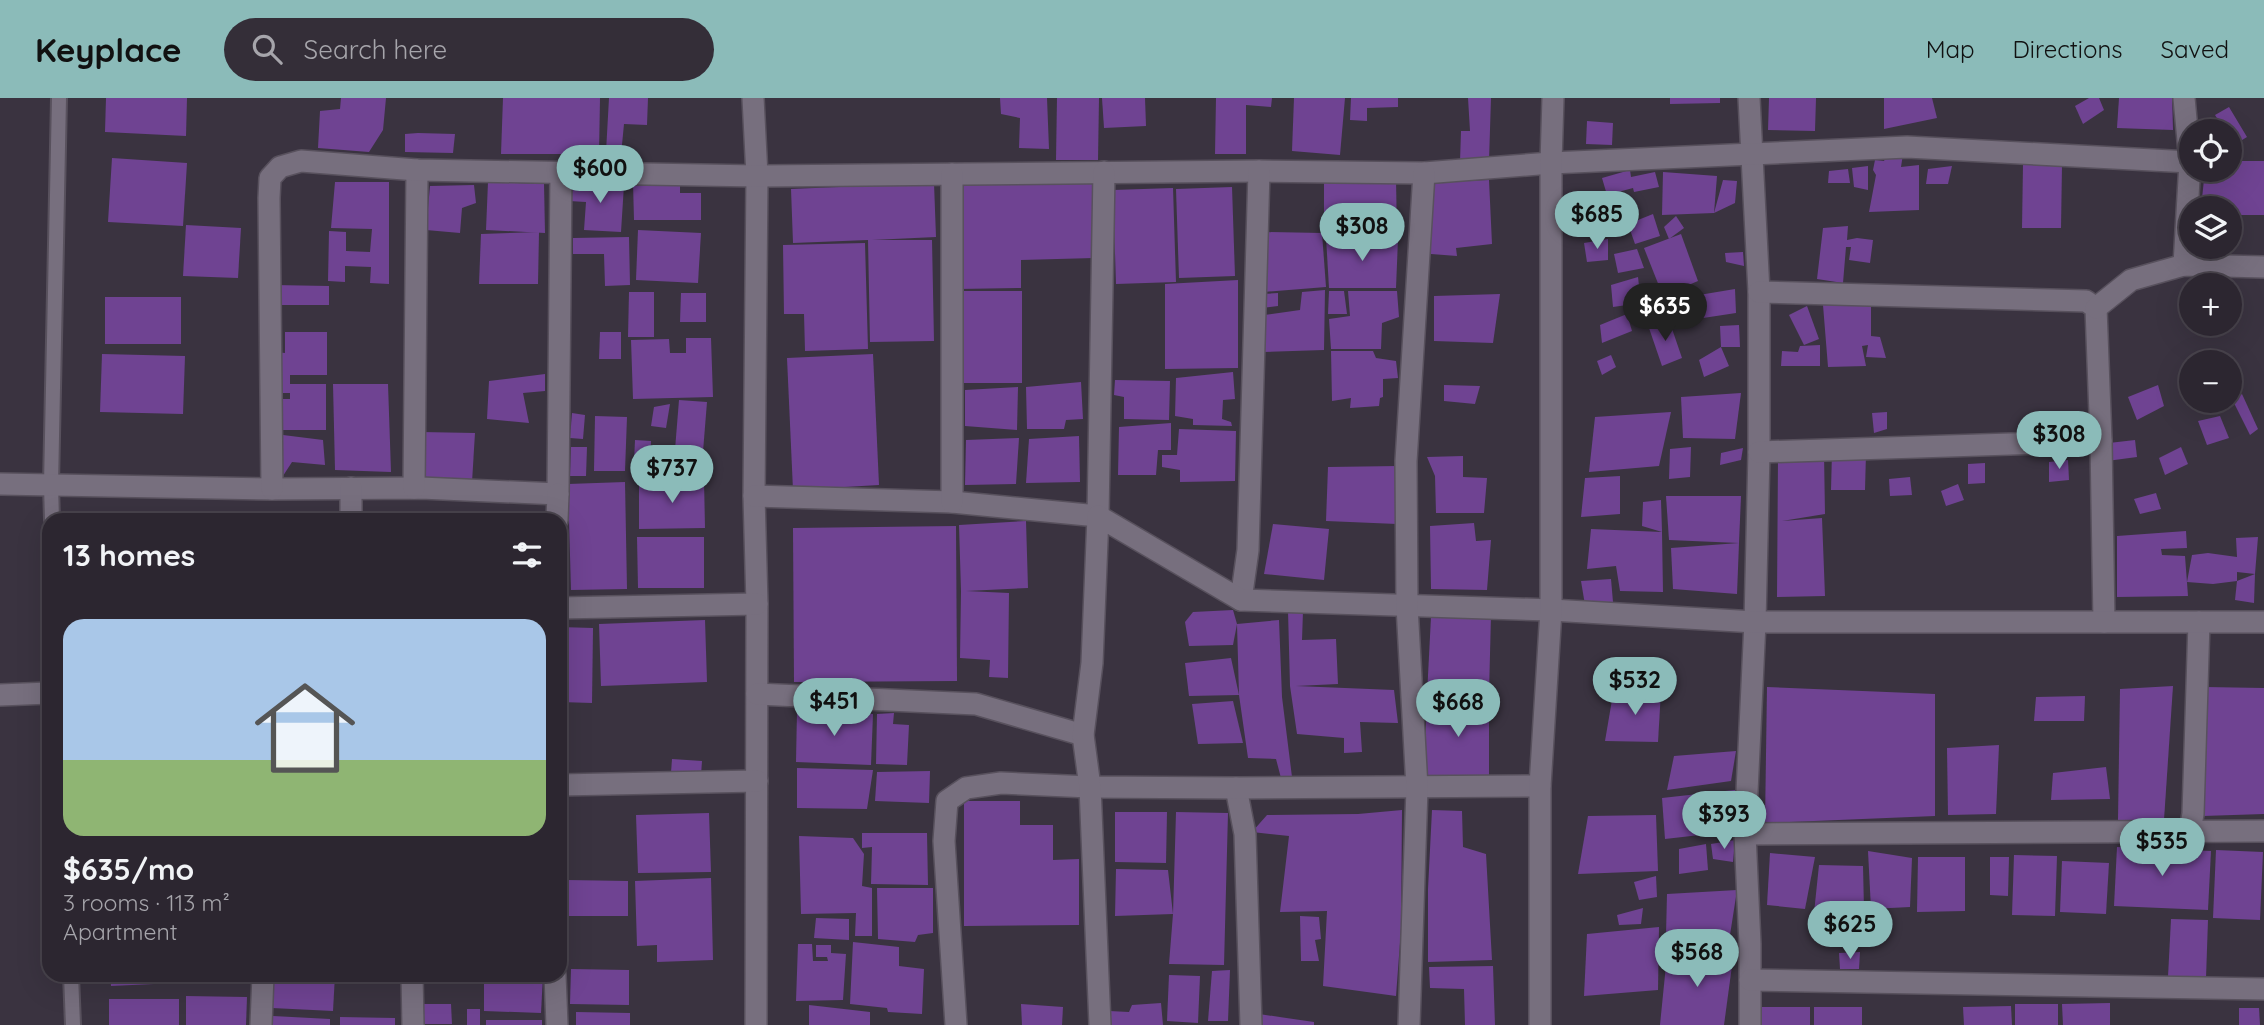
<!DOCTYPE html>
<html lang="en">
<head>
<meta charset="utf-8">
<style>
  body { margin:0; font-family:Quicksand,sans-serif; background:#342e38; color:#f1f3f6; height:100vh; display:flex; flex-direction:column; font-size:26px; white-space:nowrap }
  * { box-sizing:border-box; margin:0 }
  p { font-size:23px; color:#a6a5ab }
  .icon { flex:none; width:38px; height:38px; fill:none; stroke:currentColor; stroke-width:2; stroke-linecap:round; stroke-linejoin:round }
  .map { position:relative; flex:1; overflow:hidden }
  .details { position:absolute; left:42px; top:415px; width:525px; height:469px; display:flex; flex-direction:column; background:#2c2630; border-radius:21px; box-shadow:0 7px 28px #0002,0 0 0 2px #48434c }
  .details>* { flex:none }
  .tools { position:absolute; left:2179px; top:21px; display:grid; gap:14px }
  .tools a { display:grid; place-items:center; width:63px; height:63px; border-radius:50%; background:#2c2630; box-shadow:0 7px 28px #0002,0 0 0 2px #48434c; font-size:35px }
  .price { position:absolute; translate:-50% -60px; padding:0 16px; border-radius:24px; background:#8bbbb9; color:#111; font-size:23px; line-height:46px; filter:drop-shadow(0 2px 4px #0008) }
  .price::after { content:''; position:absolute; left:50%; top:42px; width:21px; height:16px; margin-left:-10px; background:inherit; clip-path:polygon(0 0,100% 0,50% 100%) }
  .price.current { background:#222; color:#fff }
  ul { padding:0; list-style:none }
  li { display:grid; align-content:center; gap:14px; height:371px; padding:0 21px }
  li span { display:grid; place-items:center; height:217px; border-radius:21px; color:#555 }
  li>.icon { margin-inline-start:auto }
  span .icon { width:126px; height:126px; fill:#fffc; stroke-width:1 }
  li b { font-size:30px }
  h2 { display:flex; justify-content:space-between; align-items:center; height:84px; padding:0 21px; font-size:30px }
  header { display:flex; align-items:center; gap:42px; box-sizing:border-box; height:98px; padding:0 35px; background:#8bbbb9; color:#111 }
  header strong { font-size:33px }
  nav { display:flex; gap:38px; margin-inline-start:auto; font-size:24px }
  .search { width:490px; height:63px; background:#342e38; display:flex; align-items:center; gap:18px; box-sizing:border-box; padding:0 24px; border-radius:38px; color:#a6a5ab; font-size:26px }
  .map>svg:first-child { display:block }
</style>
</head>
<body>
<header>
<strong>Keyplace</strong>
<div class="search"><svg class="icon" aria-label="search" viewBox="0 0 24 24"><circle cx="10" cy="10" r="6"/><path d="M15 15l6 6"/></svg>Search here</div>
<nav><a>Map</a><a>Directions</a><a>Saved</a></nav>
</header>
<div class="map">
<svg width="2264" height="927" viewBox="0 0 2264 927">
  <rect width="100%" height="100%" fill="#3a3340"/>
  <g fill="#6f4392">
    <path d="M106,0H187L186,38L105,34Z"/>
    <path d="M341,0H386L383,32L369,54L318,50L320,13L340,11Z"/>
    <path d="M503,0H600L599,56H501Z"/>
    <path d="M609,0H648L647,27L624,26L621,57L606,54Z"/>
    <path d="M1000,0H1047L1049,51L1019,50L1020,20L1001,16Z"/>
    <path d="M1057,0H1099L1098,62H1056Z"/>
    <path d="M1102,0H1145L1146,28L1104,30Z"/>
    <path d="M1216,0H1272L1271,9L1246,7V56H1215Z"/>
    <path d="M1294,0H1345L1340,57L1292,53Z"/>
    <path d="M1351,0H1398V9L1367,10V23L1350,22Z"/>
    <path d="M1468,0H1491L1489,63L1460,64L1461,33H1470Z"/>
    <path d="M1670,0H1720V5L1670,6Z"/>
    <path d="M1769,0H1816L1815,33L1768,32Z"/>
    <path d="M1884,0H1932L1937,20L1884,31Z"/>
    <path d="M2089,0H2099L2104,12L2083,26L2075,8Z"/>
    <path d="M2119,0H2172L2173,32L2117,30Z"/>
    <path d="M2229,9L2247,39L2234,47L2230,41V33H2225L2215,17Z"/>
    <path d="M1587,23L1613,25L1612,47L1586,46Z"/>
    <path d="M418,35L455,36L453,55L405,54V36Z"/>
    <path d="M1887,56H1903L1901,69L1919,67V112L1869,114L1876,77L1873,72L1875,62L1884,63Z"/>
    <path d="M112,60L187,65L183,128L108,124Z"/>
    <path d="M2230,63H2264V117H2230V110H2201L2205,72H2230Z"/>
    <path d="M2023,66H2062L2061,130H2022Z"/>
    <path d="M1868,68V92L1854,89L1852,70Z"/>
    <path d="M1952,68L1948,86H1926L1928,71Z"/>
    <path d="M1848,71L1850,85H1828L1829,73Z"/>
    <path d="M1630,72L1631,79L1655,74L1659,89L1634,94L1633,90L1607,97L1602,80Z"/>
    <path d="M1663,74L1717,78L1714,115L1662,117Z"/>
    <path d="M1093,80L1094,160L1021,162V190L958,191L957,83Z"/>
    <path d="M1396,81L1397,137L1324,136V84Z"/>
    <path d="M1489,82L1492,146L1456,150L1457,158L1431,156L1429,84Z"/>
    <path d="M1723,82L1737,83L1735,105L1714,115Z"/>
    <path d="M335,84H389V186L370,185L371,169L345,168V184L328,183L329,133L346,134V165V153L370,154L372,131L331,130Z"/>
    <path d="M488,84L544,86L545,135L486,132Z"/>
    <path d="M680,84V95H701V122H634L633,85Z"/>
    <path d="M570,85L624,87L621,134L584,132L586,104L569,103Z"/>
    <path d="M934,85L936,139L872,142H932L934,243L870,244L868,142L793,145L791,91Z"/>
    <path d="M474,87L476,105L462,110L460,135L426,132L430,88Z"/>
    <path d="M1232,89L1235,178L1179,180L1176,91Z"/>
    <path d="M1173,90L1176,184L1116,186L1113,92Z"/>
    <path d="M1653,116L1660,138L1635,146L1628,126Z"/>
    <path d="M1676,118L1684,130L1669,141L1664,129Z"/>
    <path d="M186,127L241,130L238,180L183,178Z"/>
    <path d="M1848,128L1847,142L1857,140L1873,142L1870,165L1849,162L1851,149H1846L1843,185L1817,181L1823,130Z"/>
    <path d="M638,132L701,135L698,185L636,182Z"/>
    <path d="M539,134L538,186H479L481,136Z"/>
    <path d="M1263,134L1322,135L1326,189L1263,194Z"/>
    <path d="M1681,136L1698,183L1663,198L1644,150Z"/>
    <path d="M629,139L630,187L605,188L604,156H573V140Z"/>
    <path d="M1326,139L1398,141L1396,190H1329Z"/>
    <path d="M1608,141V162L1587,164L1584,145Z"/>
    <path d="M865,145L868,251L805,253L804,216H784L783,147Z"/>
    <path d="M1637,151L1644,170L1618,175L1614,156Z"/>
    <path d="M1743,154L1744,168L1726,164L1725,155Z"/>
    <path d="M1638,179L1641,205L1613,209L1611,187Z"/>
    <path d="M1238,182V270L1165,271V186Z"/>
    <path d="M274,187L329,188V207H274Z"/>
    <path d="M1735,191L1736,215L1690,222L1687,199Z"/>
    <path d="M1325,192L1324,252L1263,254L1264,217L1300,212L1302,194Z"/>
    <rect x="960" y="193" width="62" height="92"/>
    <path d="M1329,193H1344L1347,216H1328Z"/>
    <path d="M1348,193H1397L1399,219L1382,225L1381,251H1331L1329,221L1350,218Z"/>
    <path d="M629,194H654V239H628Z"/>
    <path d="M681,195H706V224H680Z"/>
    <path d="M1278,195V208L1262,210L1263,196Z"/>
    <path d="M1500,196L1493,245L1434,243V198Z"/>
    <rect x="105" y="199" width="76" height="47"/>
    <path d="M1871,201V238L1880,239L1886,260L1866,259L1868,247L1862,248L1866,268L1828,269L1823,207Z"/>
    <path d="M1807,208L1819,241L1804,247L1789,217Z"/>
    <path d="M1627,216L1632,233L1602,245L1600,227Z"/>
    <path d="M1669,222L1682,260L1662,268L1649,230Z"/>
    <path d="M1739,227L1740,249H1721L1729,268L1704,279L1699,262L1721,249L1720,228Z"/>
    <path d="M285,234H327V277H290V286H326V332H279V301H290V295H276V254L285,255Z"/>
    <path d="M600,234H621V261H599Z"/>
    <path d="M686,240H711L713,299L633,301L631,242L669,241L670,255H686Z"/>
    <path d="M1820,247V268H1781L1782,253L1798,254L1800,248Z"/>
    <path d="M1331,253H1373L1376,260L1396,263L1398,280L1383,281V299L1380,300L1379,308L1350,310L1351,300L1332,303Z"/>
    <path d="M102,256L185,258L183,316L100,314Z"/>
    <path d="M873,256L879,387L793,392L787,260Z"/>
    <path d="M1611,257L1616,269L1602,277L1597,263Z"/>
    <path d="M1233,274L1235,301L1223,302L1222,321L1231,324L1232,328L1193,327V321L1175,318L1176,280Z"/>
    <path d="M545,276V293L523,295L529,325L487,321L489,283Z"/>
    <path d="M1115,282L1170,283L1169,322L1124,321V299L1114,297Z"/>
    <path d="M1081,284L1083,321L1066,322L1064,331H1027L1026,289Z"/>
    <path d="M333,286H388L391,374L335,372Z"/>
    <path d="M1444,287L1480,288L1475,306L1444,303Z"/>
    <path d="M2158,287L2164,308L2137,322L2128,299Z"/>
    <path d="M1018,289L1017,332L965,328V292Z"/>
    <path d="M1741,295L1735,341L1683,340L1681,299Z"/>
    <path d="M2242,296L2258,331L2250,337L2232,301Z"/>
    <path d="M679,302L707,304L702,366L674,364Z"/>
    <path d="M670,306L666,330L651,328L654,309Z"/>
    <path d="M1671,314L1659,368L1589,374L1595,319Z"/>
    <path d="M1887,314V331L1874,335L1872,315Z"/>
    <path d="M572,315L585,317L583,341L570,340Z"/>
    <path d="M595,318L627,319L625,373H594Z"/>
    <path d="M2220,318L2229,340L2207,347L2198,323Z"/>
    <path d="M1171,325V352H1158L1156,377H1118L1119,329Z"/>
    <path d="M1179,331L1236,333L1235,383L1180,384V372L1162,369V357H1177Z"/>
    <path d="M421,334L475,335L472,384L422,380Z"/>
    <path d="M283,337L323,342L325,367L292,364L281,381Z"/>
    <path d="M1079,338L1080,384L1026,385L1029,341Z"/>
    <path d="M1019,340L1016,386L965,387L966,342Z"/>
    <path d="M635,342L651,343L650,366L634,364Z"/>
    <path d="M2135,342L2137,359L2107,363L2109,345Z"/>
    <path d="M571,349H587L586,378H570Z"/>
    <path d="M1691,349L1690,379L1669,381L1670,351Z"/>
    <path d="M2181,349L2188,366L2165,377L2159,360Z"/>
    <path d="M1743,350L1741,362L1720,367L1721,355Z"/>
    <path d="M1824,355L1825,416L1782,423L1822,420L1825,498L1777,499L1778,359Z"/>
    <path d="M1832,355H1866L1865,392H1831Z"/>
    <path d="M1463,358V379L1487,380L1484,415H1436L1435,378L1427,359Z"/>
    <path d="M2068,362L2069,382L2049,384V364Z"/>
    <path d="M1985,365V385L1968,386V366Z"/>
    <path d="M1398,368L1397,426L1326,423L1328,369Z"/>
    <path d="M1620,378V416L1581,419L1585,380Z"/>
    <path d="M1910,379L1912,397L1890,398L1889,381Z"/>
    <path d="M704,382L705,430L639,431V383Z"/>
    <path d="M625,384L627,491L571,492L568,386Z"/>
    <path d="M1958,386L1964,402L1946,408L1941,393Z"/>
    <path d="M2156,395L2161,411L2140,416L2134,401Z"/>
    <path d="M1666,398H1741L1739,445L1669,442Z"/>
    <path d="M1661,402L1662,434L1642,428L1643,404Z"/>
    <path d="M1026,423L1028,490L966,493L1009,495L1008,580L989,579L990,562L960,560L961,493L959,427Z"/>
    <path d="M1474,425L1476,443L1491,442L1487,492L1431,491L1430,428Z"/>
    <path d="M1273,426L1329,431L1324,482L1264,476Z"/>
    <path d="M956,428L957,583L794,584L793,430Z"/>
    <path d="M1591,431L1662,434L1663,494L1620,493L1616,468L1587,471Z"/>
    <path d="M2186,433L2187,450L2161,451L2162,457L2185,458L2188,498L2117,499V438Z"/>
    <path d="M637,439H704V490H638Z"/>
    <path d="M2258,439L2255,476L2237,474V483L2213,486L2187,484L2192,457L2208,455L2237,459L2236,440Z"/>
    <path d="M1739,445L1737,496L1673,491L1671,450Z"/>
    <path d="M2255,476L2254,505L2235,502L2237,483Z"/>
    <path d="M1611,481L1613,504L1585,507L1581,483Z"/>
    <path d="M1233,512L1237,526L1233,547L1189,548L1185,524L1193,514Z"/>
    <path d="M1288,513H1303L1302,542L1336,541L1338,586L1296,588L1394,592L1398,625L1360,624L1362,654L1344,655V640L1297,636L1290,588Z"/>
    <path d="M1491,517L1489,595L1427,597L1431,519Z"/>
    <path d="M705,522L707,584L601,588L599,526Z"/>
    <path d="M1279,522L1282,599L1292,679L1281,680L1276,661L1248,660L1239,597L1237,526Z"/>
    <path d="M560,529L593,530L592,605L560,604Z"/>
    <path d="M1231,560L1239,597L1189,598L1185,565Z"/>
    <path d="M2173,588L2164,722H2118L2120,591Z"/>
    <path d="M1767,589L1935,596V718L1765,725Z"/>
    <path d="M2205,589L2264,590V716L2203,718Z"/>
    <path d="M1661,593L1658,644L1605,643L1613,596Z"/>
    <path d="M1489,598V684L1424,679L1427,600Z"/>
    <path d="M2085,598L2084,623H2034L2036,599Z"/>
    <path d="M1233,603L1243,645L1198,646L1192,606Z"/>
    <path d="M797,613L873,616L871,667L796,664Z"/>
    <path d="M894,615L893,626L909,627L907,667L876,666L877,616Z"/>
    <path d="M1999,647L1996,716L1948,717L1947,650Z"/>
    <path d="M1736,653L1731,683L1667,692L1674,658Z"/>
    <path d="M672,661L702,663L701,677L671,675Z"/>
    <path d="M2106,669L2110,701L2051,702L2053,675Z"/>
    <path d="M797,670L873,672L867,711L797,710Z"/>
    <path d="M930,673L929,705L875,703L877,674Z"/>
    <path d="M1743,691L1735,733L1665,741L1662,700Z"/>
    <path d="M964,703H1020V727H1053V762L1079,761V827L964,828Z"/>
    <path d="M1402,712L1401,831L1396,898L1323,888L1327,813L1280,814L1289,738L1252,734L1267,717L1358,716Z"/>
    <path d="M1432,712L1462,713L1463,749L1486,756L1492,862L1428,864V791Z"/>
    <path d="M1115,714H1167L1166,765L1115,764Z"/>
    <path d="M1176,714L1228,715L1224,867L1169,866L1173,816L1115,818L1116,771L1168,772L1173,816Z"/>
    <path d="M709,715L711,774L638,775L636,717Z"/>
    <path d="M1656,717L1658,773L1578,776L1588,718Z"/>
    <path d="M862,735H927L928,787L871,786L872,749L862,750Z"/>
    <path d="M799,738L853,740L864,756L862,788L872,790V838H855L856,815L801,816Z"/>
    <path d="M1735,742L1733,764L1713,761L1711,746Z"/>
    <path d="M1706,746L1708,772L1679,776V751Z"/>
    <path d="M2117,749L2211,753L2208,812L2114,808Z"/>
    <path d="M2216,752L2263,754L2260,822L2213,820Z"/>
    <path d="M1868,753L1912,760L1910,809L1871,811Z"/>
    <path d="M1770,755L1815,759L1805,811L1767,807Z"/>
    <path d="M2014,757L2057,758L2055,818L2012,817Z"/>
    <path d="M1918,759H1965V813L1917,814Z"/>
    <path d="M1990,759H2009L2008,798L1990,797Z"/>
    <path d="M2062,763L2109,765L2106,816L2060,814Z"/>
    <path d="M1819,767L1863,768L1864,812L1814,815Z"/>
    <path d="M1656,778L1657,799L1639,802L1634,784Z"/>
    <path d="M711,780L713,862L657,864V847L637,848L635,783Z"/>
    <path d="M567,782L628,783V818H567Z"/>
    <path d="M877,790H933V835L918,837L915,844L878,841Z"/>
    <path d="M1737,792L1730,837H1666L1667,796Z"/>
    <path d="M1643,810L1641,826L1619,827L1617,817Z"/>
    <path d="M1300,818L1319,819L1321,841L1315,842L1319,863H1301Z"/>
    <path d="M1863,819V846L1844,844L1846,820Z"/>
    <path d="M816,820L849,821V842L814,840Z"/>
    <path d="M2171,821L2208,822L2206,880L2168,879Z"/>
    <path d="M1832,822V840L1815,842L1814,823Z"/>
    <path d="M1659,829L1658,892L1584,898L1587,836Z"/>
    <path d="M853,844L899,849V868L924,871L922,916L888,914L887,910L850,906Z"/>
    <path d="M798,846H812L813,863H828L827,859H816V847H831V855L846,856L843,902L796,903Z"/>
    <path d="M1734,853L1724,927H1660L1667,857Z"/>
    <path d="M1860,854L1859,871H1840L1839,855Z"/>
    <path d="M1493,868L1495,927H1465L1464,891L1430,890L1429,869Z"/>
    <path d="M571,871L629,872V907L570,906Z"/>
    <path d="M1230,872L1228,923H1208L1212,873Z"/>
    <path d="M110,877H153L154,886L111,888Z"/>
    <path d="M274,877H335L333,913L272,910Z"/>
    <path d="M484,877H543L541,915L484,913Z"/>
    <path d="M1169,877L1200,878L1198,925L1167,923Z"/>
    <path d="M186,898L247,899L246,927H186Z"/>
    <rect x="109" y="901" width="70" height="26"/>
    <path d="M1161,905L1163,927H1110L1109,913L1129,914L1132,907Z"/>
    <path d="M2110,905V927H2063L2062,906Z"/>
    <path d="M422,906H451L452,926H422Z"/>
    <path d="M1021,906L1063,909L1062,927H1022Z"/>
    <rect x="2015" y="906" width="43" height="21"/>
    <path d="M809,907L870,914V927H809Z"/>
    <path d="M2011,908L2012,927H1964L1963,909Z"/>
    <path d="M1761,909H1810V927H1760Z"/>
    <rect x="1814" y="909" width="48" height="18"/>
    <path d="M2239,910H2259L2260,927H2239Z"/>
    <rect x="467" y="911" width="13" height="16"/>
    <path d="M576,914L630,915V927H576Z"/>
    <path d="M1259,916L1314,924V927H1259Z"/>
    <path d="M273,918L330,921V927H273Z"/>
    <path d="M340,919L395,920V927H340Z"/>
    <rect x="486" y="922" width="56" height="5"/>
  </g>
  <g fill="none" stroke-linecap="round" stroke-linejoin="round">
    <g stroke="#58515d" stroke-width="18">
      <g id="lane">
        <path d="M52,422L51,387L59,0"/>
        <path d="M71,877L73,927"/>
      </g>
    </g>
    <g stroke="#58515d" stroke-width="24">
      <g id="street">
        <path d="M753,0L757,78L754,398L757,506L756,927"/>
        <path d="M1749,0L1759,194V354L1755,524L1745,736L1750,846V927"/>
        <path d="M2184,0L2190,64L2184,167"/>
        <path d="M1759,194L2086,203L2096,210L2101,343L2104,524"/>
        <path d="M2096,210L2131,182L2184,167L2264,169"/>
        <path d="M1759,354L2101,343"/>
        <path d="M0,386L272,391L421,390L558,396L561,74"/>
        <path d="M414,390L417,72"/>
        <path d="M272,391L269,100L270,80L280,69L301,63L417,72L757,78L1259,73L1424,75L1551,65L1907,49L2190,64"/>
        <path d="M754,398L952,404L1098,418L1104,74"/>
        <path d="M952,404V76"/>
        <path d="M351,422V390"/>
        <path d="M557,422L558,396"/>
        <path d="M1241,502L1248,452L1259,73"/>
        <path d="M560,510L757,506"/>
        <path d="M757,596L976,606L1083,637"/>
        <path d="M0,597L49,595"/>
        <path d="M560,687L757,683"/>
        <path d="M1236,690L1245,736L1251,927"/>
        <path d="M2190,732L2193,716L2199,524"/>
        <path d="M1745,736L2264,733"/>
        <path d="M412,877L413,927"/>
        <path d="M555,877L557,927"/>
        <path d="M1750,882L2264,891"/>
        <path d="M261,927L263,877"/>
        <path d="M956,927L944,743L947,703L966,690L1001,685L1090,689L1236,690L1540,688"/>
        <path d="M1100,927L1090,689L1083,637L1092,565L1098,418L1241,502L1551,512L1755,524H2264"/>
        <path d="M1409,927L1417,690L1407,508L1406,363L1424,75"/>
        <path d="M1540,927V688L1551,512V65L1553,0"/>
      </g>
    </g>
    <use href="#lane" stroke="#776f7e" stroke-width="14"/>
    <use href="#street" stroke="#776f7e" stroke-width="21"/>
  </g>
</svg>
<div class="tools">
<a><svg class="icon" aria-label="locate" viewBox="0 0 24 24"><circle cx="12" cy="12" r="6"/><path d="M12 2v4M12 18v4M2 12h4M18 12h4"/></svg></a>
<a><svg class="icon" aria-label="layers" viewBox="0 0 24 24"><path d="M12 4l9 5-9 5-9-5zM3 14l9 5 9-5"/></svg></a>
<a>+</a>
<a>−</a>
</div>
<b class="price" style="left:600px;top:107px">$600</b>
<b class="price" style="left:1597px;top:153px">$685</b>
<b class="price" style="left:1362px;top:165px">$308</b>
<b class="price current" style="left:1665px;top:245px">$635</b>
<b class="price" style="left:2059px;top:373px">$308</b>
<b class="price" style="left:672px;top:407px">$737</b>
<b class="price" style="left:1635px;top:619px">$532</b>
<b class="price" style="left:834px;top:640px">$451</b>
<b class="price" style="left:1458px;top:641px">$668</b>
<b class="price" style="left:1724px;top:753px">$393</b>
<b class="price" style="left:2162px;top:780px">$535</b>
<b class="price" style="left:1850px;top:863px">$625</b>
<b class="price" style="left:1697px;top:891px">$568</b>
<section class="details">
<h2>13 homes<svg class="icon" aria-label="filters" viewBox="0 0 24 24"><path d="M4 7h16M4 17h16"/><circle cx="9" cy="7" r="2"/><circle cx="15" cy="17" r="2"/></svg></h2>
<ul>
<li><span style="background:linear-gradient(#a9c7e8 65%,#8fb573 0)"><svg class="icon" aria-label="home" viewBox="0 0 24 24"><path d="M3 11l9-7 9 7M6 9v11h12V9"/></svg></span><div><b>$635/mo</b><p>3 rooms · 113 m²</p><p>Apartment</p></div></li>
</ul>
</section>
</div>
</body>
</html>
